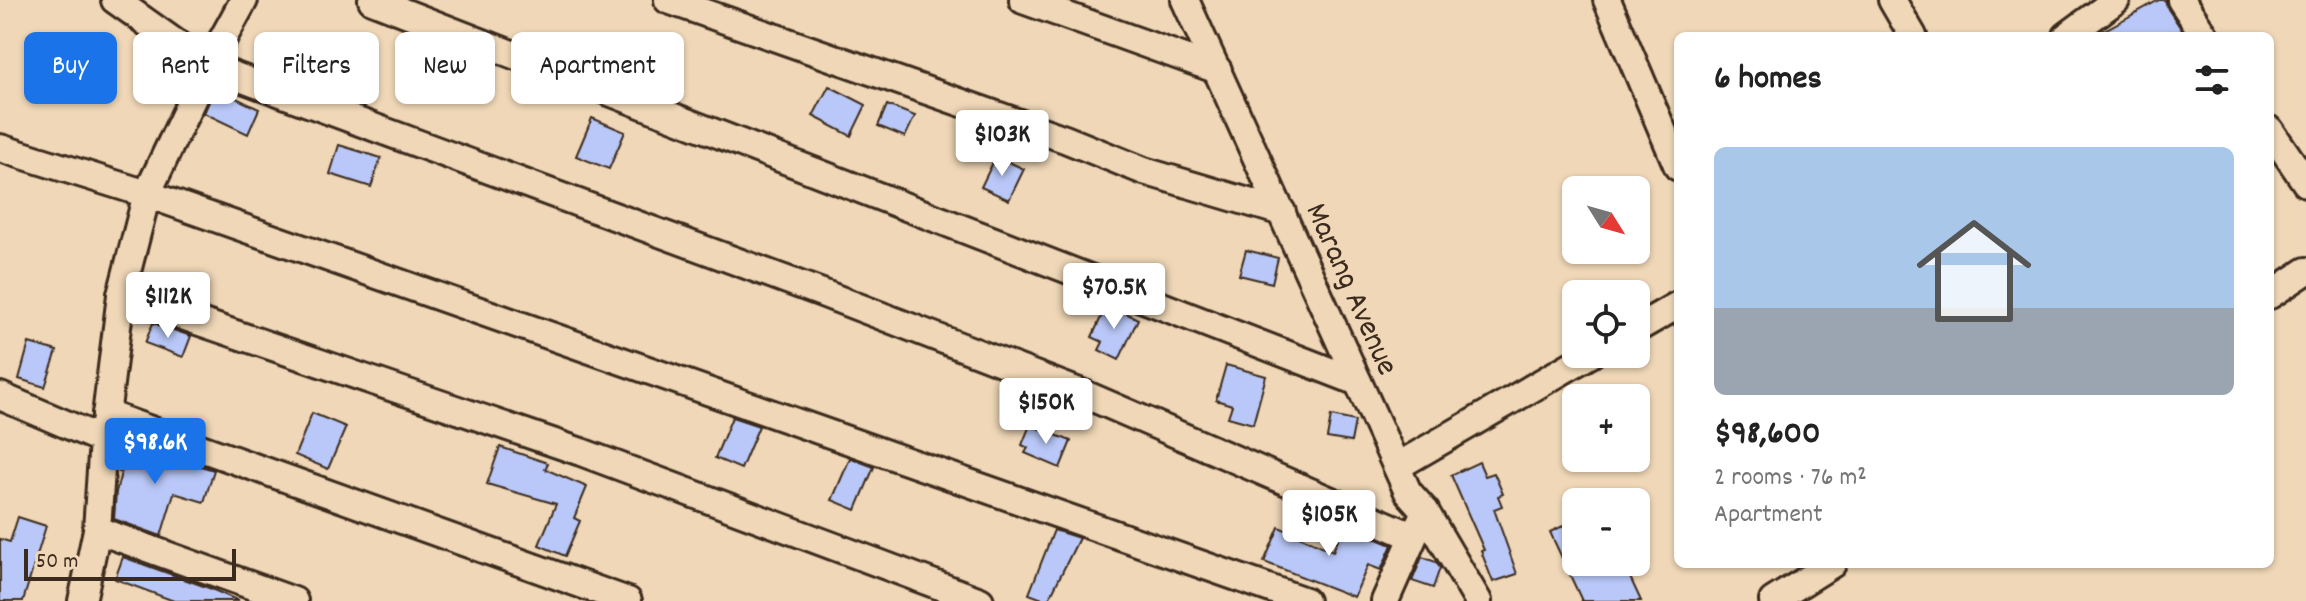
<!DOCTYPE html>
<html lang="en">
<head>
<meta charset="utf-8">
<style>
  body { margin:0; font-family:Dekko,sans-serif; background:#f6f6f6; color:#222; height:100vh; display:flex; flex-direction:column; font-size:30px; white-space:nowrap }
  * { box-sizing:border-box; margin:0 }
  p { font-size:26px; color:#767676 }
  .icon { flex:none; width:44px; height:44px; fill:none; stroke:currentColor; stroke-width:2; stroke-linecap:round; stroke-linejoin:round }
  .map { position:relative; flex:1; overflow:hidden }
  .details { position:absolute; left:1674px; top:32px; width:600px; height:536px; display:flex; flex-direction:column; background:#fff; border-radius:12px; box-shadow:0 2px 6px #0004 }
  .details>* { flex:none }
  .guide { position:absolute; left:24px; top:32px; width:760px; height:72px; display:flex; gap:16px }
  .needle { width:52px; rotate:127deg }
  .buttons { position:absolute; left:1562px; top:176px; display:grid; gap:16px }
  .buttons a { display:grid; place-items:center; width:88px; height:88px; border-radius:12px; background:#fff; box-shadow:0 2px 6px #0004; font-size:40px }
  .scale { position:absolute; left:24px; bottom:20px; width:212px; box-sizing:border-box; padding-left:8px; border:4px solid #3b2a1e; border-top:0; font-size:22px; line-height:28px; white-space:nowrap; color:#3b2a1e; -webkit-text-stroke:6px #efd7b7; paint-order:stroke }
  .price { position:absolute; translate:-50% -68px; padding:0 18px; border-radius:8px; background:#fff; color:#222; font-size:26px; line-height:52px; filter:drop-shadow(0 2px 4px #0008) }
  .price::after { content:''; position:absolute; left:50%; top:48px; width:24px; height:18px; margin-left:-12px; background:inherit; clip-path:polygon(0 0,100% 0,50% 100%) }
  .price.selected { background:#1a73e8; color:#fff }
  ul { padding:0; list-style:none }
  li { display:grid; align-content:center; gap:16px; height:424px; padding:0 40px }
  li+li { border-top:2px solid #e0e0e0 }
  li span { display:grid; place-items:center; height:248px; border-radius:12px; color:#555 }
  li>.icon { margin-inline-start:auto }
  span .icon { width:144px; height:144px; fill:#fffc; stroke-width:1 }
  li b { font-size:34px }
  h2 { display:flex; justify-content:space-between; align-items:center; height:96px; padding:0 40px; font-size:34px }
  .pill { padding:0 28px; border-radius:12px; background:#fff; box-shadow:0 2px 6px #0004; font-size:28px; line-height:72px }
  .pill.selected { background:#1a73e8; color:#fff }
  .map>svg:first-child { display:block }
</style>
</head>
<body>
<div class="map">
<svg width="2306" height="601" viewBox="0 0 2306 601">
  <rect width="100%" height="100%" fill="#efd7b7"/>
  <filter id="ink" filterUnits="userSpaceOnUse"><feTurbulence type="fractalNoise" baseFrequency=".0125" numOctaves="2"/><feDisplacementMap in="SourceGraphic" scale="16" xChannelSelector="R" yChannelSelector="G"/><feConvolveMatrix kernelMatrix="1 2 1 2 8 2 1 2 1" color-interpolation-filters="sRGB"/></filter>
  <g filter="url(#ink)">
    <g fill="#b9c8f8" stroke="#3b2a1e" stroke-width="2">
      <path d="M2159,0H2165L2168,9L2186,36H2094Z"/>
      <path d="M296,38L328,48L321,70L288,59Z"/>
      <path d="M829,86L866,105L851,136L813,116Z"/>
      <path d="M215,88L259,109L248,134L204,113Z"/>
      <path d="M887,105L915,116L905,137L878,126Z"/>
      <path d="M592,118L625,132L609,169L576,156Z"/>
      <path d="M339,145L381,158L371,187L330,174Z"/>
      <path d="M996,156L1024,169L1009,200L981,187Z"/>
      <path d="M1246,250L1278,258L1272,283L1239,275Z"/>
      <path d="M1107,304L1138,319L1119,360L1099,350L1103,342L1092,337Z"/>
      <path d="M153,323L191,336L183,357L145,343Z"/>
      <path d="M29,343L57,351L45,387L19,379Z"/>
      <path d="M1226,365L1266,376L1253,424L1228,417L1232,405L1216,400Z"/>
      <path d="M312,413L346,427L328,469L295,455Z"/>
      <path d="M1331,416L1355,421L1351,442L1327,438Z"/>
      <path d="M732,417L759,426L741,469L715,458Z"/>
      <path d="M1030,425L1071,441L1060,468L1025,453L1028,448L1022,445Z"/>
      <path d="M128,439L154,448L153,452L214,470L204,502L174,493L161,536L114,519L116,492L121,473L119,472Z"/>
      <path d="M500,447L548,463L545,469L587,487L574,518L580,521L565,556L539,545L556,504L487,484Z"/>
      <path d="M850,458L874,467L856,510L832,500Z"/>
      <path d="M1479,462L1485,476L1494,473L1503,494L1498,496L1502,506L1494,509L1517,574L1493,582L1481,551L1484,550L1451,475Z"/>
      <path d="M18,517L46,526L23,601H0V539L10,542Z"/>
      <path d="M1576,520V562H1623L1641,601H1582L1550,532Z"/>
      <path d="M1344,525L1392,545L1381,570L1368,565L1354,597L1264,562L1279,527L1333,551Z"/>
      <path d="M1054,530L1079,538L1048,601L1029,594Z"/>
      <path d="M123,557L209,588L239,601H174L115,579Z"/>
      <path d="M1422,557L1436,562L1440,568L1433,588L1412,581Z"/>
    </g>
    <g fill="none" stroke-linecap="round" stroke-linejoin="round">
      <g stroke="#3b2a1e" stroke-width="32">
        <g id="street">
          <path d="M115,0L208,66L822,293L1084,394L1412,536"/>
          <path d="M372,0L1358,382"/>
          <path d="M668,0L1065,139L1144,171L1282,212"/>
          <path d="M1023,0L1218,70"/>
          <path d="M1185,0L1408,492L1425,511L1385,601"/>
          <path d="M1607,0L1678,167"/>
          <path d="M1892,0L1913,36"/>
          <path d="M2181,0L2205,36"/>
          <path d="M2067,36L2116,0"/>
          <path d="M2270,130L2306,183"/>
          <path d="M0,148L147,194L1305,601"/>
          <path d="M121,295L581,452L980,601"/>
          <path d="M2270,295L2306,271"/>
          <path d="M1636,329L1678,305"/>
          <path d="M0,396L103,440"/>
          <path d="M106,414L628,601"/>
          <path d="M1398,466L1591,354"/>
          <path d="M1425,511L1478,601"/>
          <path d="M97,530L294,601"/>
          <path d="M82,601L97,530L103,440L121,295L147,194L208,66L244,0"/>
          <path d="M1773,601L1832,564"/>
        </g>
      </g>
      <use href="#street" stroke="#efd7b7" stroke-width="26"/>
    </g>
  </g>
  <g text-anchor="middle" stroke-width="6" stroke-linejoin="round" paint-order="stroke">
    <g font-size="32" fill="#3b2a1e" stroke="#efd7b7">
      <text transform="translate(1354 288) rotate(66)" y="11">Marang Avenue</text>
    </g>
  </g>
</svg>
<div class="buttons">
<a><svg class="needle" viewBox="-14 -14 28 28"><path d="M0-13l5 13h-10z" fill="#e53935"/><path d="M0 13l5-13h-10z" fill="#767676"/></svg></a>
<a><svg class="icon" aria-label="locate" viewBox="0 0 24 24"><circle cx="12" cy="12" r="6"/><path d="M12 2v4M12 18v4M2 12h4M18 12h4"/></svg></a>
<a>+</a>
<a>−</a>
</div>
<div class="scale">50 m</div>
<b class="price" style="left:1002px;top:178px">$103K</b>
<b class="price" style="left:1114px;top:331px">$70.5K</b>
<b class="price" style="left:168px;top:340px">$112K</b>
<b class="price" style="left:1046px;top:446px">$150K</b>
<b class="price selected" style="left:155px;top:486px">$98.6K</b>
<b class="price" style="left:1329px;top:558px">$105K</b>
<div class="guide">
<a class="pill selected">Buy</a>
<a class="pill">Rent</a>
<a class="pill">Filters</a>
<a class="pill">New</a>
<a class="pill">Apartment</a>
</div>
<section class="details">
<h2>6 homes<svg class="icon" aria-label="filters" viewBox="0 0 24 24"><path d="M4 7h16M4 17h16"/><circle cx="9" cy="7" r="2"/><circle cx="15" cy="17" r="2"/></svg></h2>
<ul>
<li><span style="background:linear-gradient(#a9c7e8 65%,#9aa5b1 0)"><svg class="icon" aria-label="home" viewBox="0 0 24 24"><path d="M3 11l9-7 9 7M6 9v11h12V9"/></svg></span><div><b>$98,600</b><p>2 rooms · 76 m²</p><p>Apartment</p></div></li>
</ul>
</section>
</div>
</body>
</html>
